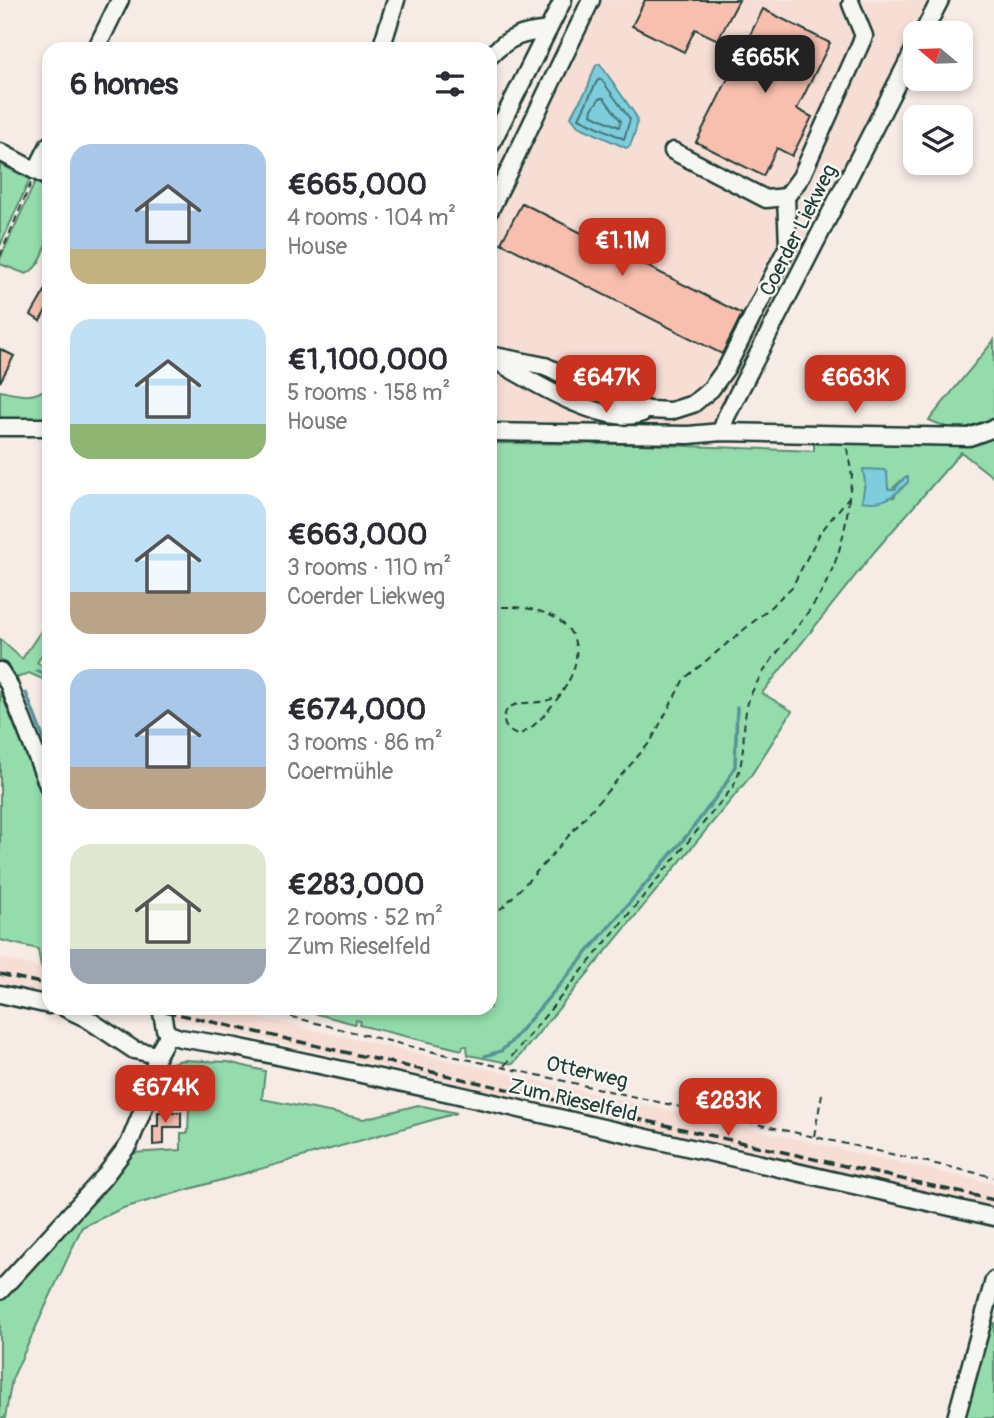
<!DOCTYPE html>
<html lang="en">
<head>
<meta charset="utf-8">
<style>
  body { margin:0; font-family:Pangolin,sans-serif; background:#f7f7f7; color:#2b2b33; height:100vh; display:flex; flex-direction:column; font-size:26px; white-space:nowrap }
  * { box-sizing:border-box; margin:0 }
  p { font-size:23px; color:#7c7c81 }
  .icon { flex:none; width:38px; height:38px; fill:none; stroke:currentColor; stroke-width:2; stroke-linecap:round; stroke-linejoin:round }
  .map { position:relative; flex:1; overflow:hidden }
  .sheet { position:absolute; left:42px; top:42px; width:455px; height:973px; display:flex; flex-direction:column; background:#fff; border-radius:21px; box-shadow:0 4px 10px #0003 }
  .sheet>* { flex:none }
  .needle { width:46px; rotate:289deg }
  .fabs { position:absolute; left:903px; top:21px; display:grid; gap:14px }
  .fabs a { display:grid; place-items:center; width:70px; height:70px; border-radius:14px; background:#fff; box-shadow:0 4px 10px #0003; font-size:35px }
  .price { position:absolute; translate:-50% -60px; padding:0 16px; border-radius:14px; background:#c8321e; color:#fff; font-size:23px; line-height:46px; filter:drop-shadow(0 2px 4px #0008) }
  .price::after { content:''; position:absolute; left:50%; top:42px; width:21px; height:16px; margin-left:-10px; background:inherit; clip-path:polygon(0 0,100% 0,50% 100%) }
  .price.current { background:#222; color:#fff }
  ul { padding:0; list-style:none }
  li { display:flex; align-items:center; gap:21px; height:175px; padding:0 28px }
  li span { display:grid; place-items:center; flex:none; width:196px; height:140px; border-radius:21px; color:#555 }
  li>.icon { margin-inline-start:auto }
  span .icon { width:84px; height:84px; fill:#fffc; stroke-width:1 }
  li b { font-size:30px }
  h2 { display:flex; justify-content:space-between; align-items:center; height:84px; padding:0 28px; font-size:30px }
  .map>svg:first-child { display:block }
</style>
</head>
<body>
<div class="map">
<svg width="994" height="1418" viewBox="0 0 994 1418">
  <rect width="100%" height="100%" fill="#f6ebe5"/>
  <filter id="ink" filterUnits="userSpaceOnUse"><feTurbulence type="fractalNoise" baseFrequency=".0143" numOctaves="2"/><feDisplacementMap in="SourceGraphic" scale="14" xChannelSelector="R" yChannelSelector="G"/><feConvolveMatrix kernelMatrix="1 2 1 2 8 2 1 2 1" color-interpolation-filters="sRGB"/></filter>
  <g filter="url(#ink)">
    <g fill="#f7ded5">
      <path d="M602,0H933L717,427L490,424V227Z"/>
      <path d="M0,958L49,969V995L0,982Z"/>
      <path d="M101,1008H212L283,1023L994,1184V1207L179,1020L123,1014Z"/>
    </g>
    <g fill="#94dcab" stroke="#5a8c70" stroke-width="2" fill-rule="evenodd">
      <path d="M0,164L30,179L0,246Z"/>
      <path d="M35,182L49,189C49,213 53,261 26,274L0,264V259Z"/>
      <path d="M994,340V478L961,452L875,551L762,693L792,711L750,777L513,1064L468,1055L467,1046H463L462,1050L359,1025L360,1021L356,1020L355,1024L294,1008H490V443L635,444L814,451V439L963,445L965,440L946,427L929,420ZM887,473L886,486L891,490L905,477L894,497L863,501L865,483Z"/>
      <path d="M49,359V419H0V391C16,394 33,400 46,388Z"/>
      <path d="M49,619V643L37,663L49,669V682L29,673L17,678L0,660V639L22,659Z"/>
      <path d="M0,691L33,771L36,770L49,806V969L41,967L38,949L0,940Z"/>
      <path d="M182,1060L228,1062L265,1071L262,1099L364,1119L418,1105L457,1113L123,1208L82,1227L12,1379L5,1418H0V1300L12,1283L131,1153L181,1150V1133H188L189,1107L151,1106L156,1076L164,1065Z"/>
      <path d="M991,1319L994,1323V1418H964Z"/>
    </g>
    <g fill="#7ecddc" stroke="#589399" stroke-width="2">
      <path d="M597,64H600L636,116C639,126 633,137 630,146L626,148L578,126L571,117C575,107 581,100 586,91C591,83 591,72 597,64Z"/>
      <path d="M863,469L884,470L887,473L888,489H895L905,477H908V482C894,497 883,505 862,501L865,483Z"/>
    </g>
    <g fill="none" stroke-linecap="round" stroke-linejoin="round">
      <g stroke="#457777" stroke-width="2">
        <path d="M601,79L630,119L624,139L579,118L597,81Z"/>
        <path d="M604,98L621,121L619,127L591,114L592,109L600,98Z"/>
      </g>
      <g stroke="#589399" stroke-width="3.5">
        <path d="M972,444H977L994,436"/>
        <path d="M37,671L49,676"/>
        <path d="M26,693L49,753"/>
        <path d="M485,1056L501,1051L510,1043L689,833L725,785L735,766L737,707"/>
      </g>
    </g>
    <g fill="#f8bfaf" stroke="#1f3d34" stroke-width="2">
      <path d="M645,0H739L718,40L695,29L684,52L632,26Z"/>
      <path d="M763,9L830,43L797,109L812,117L792,156L777,148L763,176L696,142Z"/>
      <path d="M522,203L742,314L722,354L501,243Z"/>
      <path d="M49,284V305L40,321L31,315Z"/>
      <path d="M0,349L14,356L0,382Z"/>
      <path d="M158,1112H181V1127H164V1144L153,1145V1126H158Z"/>
    </g>
    <g fill="none" stroke-linecap="round" stroke-linejoin="round">
      <g stroke="#1f3d34" stroke-width="21">
        <g id="minor">
          <path d="M923,33L940,0"/>
          <path d="M96,49L120,0"/>
          <path d="M381,49L396,0"/>
          <path d="M490,56C510,36 522,33 548,30"/>
          <path d="M490,146L563,0"/>
          <path d="M673,151L766,199L786,197L801,177L864,36L851,4"/>
          <path d="M0,152L49,178"/>
          <path d="M36,171L49,145"/>
          <path d="M490,210L591,0"/>
          <path d="M490,355L545,366L625,404L649,410L671,411L693,404L711,389L727,367L788,246L786,197"/>
          <path d="M495,360C528,379 604,428 642,413"/>
          <path d="M0,427H49"/>
          <path d="M490,432L689,435L721,432L969,437L994,428"/>
          <path d="M721,432L726,417L915,48"/>
          <path d="M0,671L9,685L49,788"/>
          <path d="M0,994L49,1005"/>
          <path d="M65,1008L86,1018L134,1050L157,1055"/>
          <path d="M161,1008L165,1029L169,1034L180,1038L236,1047L454,1094L994,1217"/>
          <path d="M0,1291L104,1177L129,1144L146,1102L157,1055L169,1034"/>
          <path d="M956,1418L994,1280"/>
        </g>
      </g>
      <g stroke="#1f3d34" stroke-width="2" stroke-dasharray="7 5" stroke-linecap="butt">
        <path d="M0,256L31,183"/>
        <path d="M490,608C560,600 606,639 554,703C543,717 534,728 518,735C511,733 504,728 504,720C504,698 532,705 545,701C551,700 556,697 561,695"/>
        <path d="M490,916L503,907L545,863L651,741L684,679L764,613L792,587L820,533L849,497L852,476L847,448"/>
        <path d="M256,1008L421,1049L994,1177"/>
        <path d="M504,1066L733,787C750,753 738,721 752,692C767,661 792,636 811,608C834,576 846,536 849,497"/>
        <path d="M814,1136L822,1094"/>
      </g>
      <use href="#minor" stroke="#f6f6f2" stroke-width="16"/>
      <g stroke="#1f3d34" stroke-width="3.5" stroke-dasharray="10 5" stroke-linecap="butt">
        <path d="M0,974L49,985"/>
        <path d="M151,1008L994,1200"/>
      </g>
    </g>
  </g>
  <g text-anchor="middle" stroke-width="5" stroke-linejoin="round" paint-order="stroke">
    <g font-size="21" fill="#1f3d34" stroke="#f6f6f2">
      <text transform="translate(798 230) rotate(-63)" y="7">Coerder Liekweg</text>
      <text transform="translate(587 1072) rotate(13)" y="7">Otterweg</text>
      <text transform="translate(573 1100) rotate(13)" y="7">Zum Rieselfeld</text>
    </g>
  </g>
</svg>
<div class="fabs">
<a><svg class="needle" viewBox="-14 -14 28 28"><path d="M0-13l5 13h-10z" fill="#e53935"/><path d="M0 13l5-13h-10z" fill="#7c7c81"/></svg></a>
<a><svg class="icon" aria-label="layers" viewBox="0 0 24 24"><path d="M12 4l9 5-9 5-9-5zM3 14l9 5 9-5"/></svg></a>
</div>
<b class="price current" style="left:765px;top:95px">€665K</b>
<b class="price" style="left:622px;top:278px">€1.1M</b>
<b class="price" style="left:606px;top:415px">€647K</b>
<b class="price" style="left:855px;top:415px">€663K</b>
<b class="price" style="left:165px;top:1125px">€674K</b>
<b class="price" style="left:728px;top:1138px">€283K</b>
<section class="sheet">
<h2>6 homes<svg class="icon" aria-label="filters" viewBox="0 0 24 24"><path d="M4 7h16M4 17h16"/><circle cx="9" cy="7" r="2"/><circle cx="15" cy="17" r="2"/></svg></h2>
<ul>
<li><span style="background:linear-gradient(#a9c7e8 75%,#c2b280 0)"><svg class="icon" aria-label="home" viewBox="0 0 24 24"><path d="M3 11l9-7 9 7M6 9v11h12V9"/></svg></span><div><b>€665,000</b><p>4 rooms · 104 m²</p><p>House</p></div></li>
<li><span style="background:linear-gradient(#bfe0f5 75%,#8fb573 0)"><svg class="icon" aria-label="home" viewBox="0 0 24 24"><path d="M3 11l9-7 9 7M6 9v11h12V9"/></svg></span><div><b>€1,100,000</b><p>5 rooms · 158 m²</p><p>House</p></div></li>
<li><span style="background:linear-gradient(#bfe0f5 70%,#b9a48a 0)"><svg class="icon" aria-label="home" viewBox="0 0 24 24"><path d="M3 11l9-7 9 7M6 9v11h12V9"/></svg></span><div><b>€663,000</b><p>3 rooms · 110 m²</p><p>Coerder Liekweg</p></div></li>
<li><span style="background:linear-gradient(#a9c7e8 70%,#b9a48a 0)"><svg class="icon" aria-label="home" viewBox="0 0 24 24"><path d="M3 11l9-7 9 7M6 9v11h12V9"/></svg></span><div><b>€674,000</b><p>3 rooms · 86 m²</p><p>Coermühle</p></div></li>
<li><span style="background:linear-gradient(#dfe7d0 75%,#9aa5b1 0)"><svg class="icon" aria-label="home" viewBox="0 0 24 24"><path d="M3 11l9-7 9 7M6 9v11h12V9"/></svg></span><div><b>€283,000</b><p>2 rooms · 52 m²</p><p>Zum Rieselfeld</p></div></li>
</ul>
</section>
</div>
</body>
</html>
